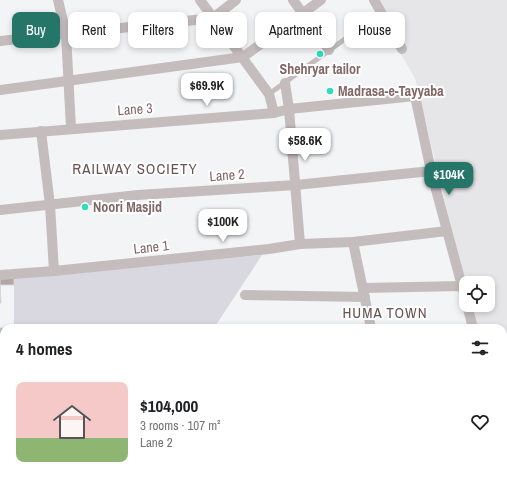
<!DOCTYPE html>
<html lang="en">
<head>
<meta charset="utf-8">
<style>
  body { margin:0; font-family:"Archivo Narrow",sans-serif; background:#f2f2f2; color:#202124; height:100vh; display:flex; flex-direction:column; font-size:15px; white-space:nowrap }
  * { box-sizing:border-box; margin:0 }
  p { font-size:13px; color:#757577 }
  .icon { flex:none; width:22px; height:22px; fill:none; stroke:currentColor; stroke-width:2; stroke-linecap:round; stroke-linejoin:round }
  .map { position:relative; flex:1; overflow:hidden }
  .drawer { position:absolute; left:0px; top:324px; width:507px; height:156px; display:flex; flex-direction:column; background:#fff; border-radius:12px 12px 0 0; box-shadow:0 2px 6px #0003 }
  .drawer>* { flex:none }
  .top-card { position:absolute; left:12px; top:12px; width:483px; height:36px; display:flex; gap:8px }
  .fabs { position:absolute; left:459px; top:276px; display:grid; gap:8px }
  .fabs a { display:grid; place-items:center; width:36px; height:36px; border-radius:8px; background:#fff; box-shadow:0 2px 6px #0003; font-size:20px }
  .price { position:absolute; translate:-50% -34px; padding:0 9px; border-radius:8px; background:#fff; color:#222; font-size:13px; line-height:26px; filter:drop-shadow(0 1px 2px #0008) }
  .price::after { content:''; position:absolute; left:50%; top:24px; width:12px; height:9px; margin-left:-6px; background:inherit; clip-path:polygon(0 0,100% 0,50% 100%) }
  .price.current { background:#257669; color:#fff }
  ul { padding:0; list-style:none }
  li { display:flex; align-items:center; gap:12px; height:100px; padding:0 16px }
  li+li { border-top:1px solid #e0e0e0 }
  li span { display:grid; place-items:center; flex:none; width:112px; height:80px; border-radius:8px; color:#555 }
  li>.icon { margin-inline-start:auto }
  span .icon { width:48px; height:48px; fill:#fffc; stroke-width:1 }
  li b { font-size:17px }
  h2 { display:flex; justify-content:space-between; align-items:center; height:48px; padding:0 16px; font-size:17px }
  .chip { padding:0 14px; border-radius:8px; background:#fff; box-shadow:0 2px 6px #0003; font-size:14px; line-height:36px }
  .chip.current { background:#257669; color:#fff }
  .map>svg:first-child { display:block }
</style>
</head>
<body>
<div class="map">
<svg width="507" height="480" viewBox="0 0 507 480">
  <rect width="100%" height="100%" fill="#f3f4f6"/>
  <path fill="#e6e5e7" d="M369,0H507V411H503V328H476L470,305H488V283H466V288L415,78Z"/>
  <g fill="#d9d7e0">
    <path d="M262,255L214,328H14V278Z"/>
    <path d="M0,462H4V476H88L90,480H0Z"/>
  </g>
  <g fill="#b4a6a6" stroke="#d6d7d8">
    <path d="M14,278V285H0L1,303H0V279Z"/>
    <rect x="0" y="328" width="4" height="72"/>
    <path d="M88,476H186V480H90Z"/>
  </g>
  <g fill="none" stroke-linecap="round" stroke-linejoin="round">
    <g stroke="#b8b1b1" stroke-width="19">
      <g id="highway">
        <path d="M0,420H4"/>
        <path d="M503,427H507"/>
        <path d="M0,437H4"/>
        <path d="M503,442H507"/>
      </g>
    </g>
    <path stroke="#c5bdbd" stroke-width="5" d="M269,94L374,18"/>
    <g stroke="#c5bdbd" stroke-width="10">
      <path d="M58,0L66,34L71,128"/>
      <path d="M200,0L269,94L274,113"/>
      <path d="M293,0L329,50"/>
      <path d="M374,0L402,49"/>
      <path d="M0,41L213,18L236,0"/>
      <path d="M285,83L289,109L300,244"/>
      <path d="M0,90L243,57L321,0"/>
      <path d="M41,131L50,205L54,271"/>
      <path d="M0,135L274,113L289,109L415,96L431,171L466,301"/>
      <path d="M0,210L138,195L296,185L431,171"/>
      <path d="M353,242L371,328"/>
      <path d="M0,275L54,271L269,249L300,244L353,242L447,231"/>
      <path d="M363,288L462,286"/>
      <path d="M245,295L365,297"/>
      <path d="M467,305L473,328"/>
      <path d="M193,476V480"/>
    </g>
    <use href="#highway" stroke="#fff" stroke-width="18"/>
  </g>
  <g fill="#2cdebd" stroke="#fff" stroke-width="1.5">
    <circle cx="320" cy="54" r="4"/>
    <circle cx="330" cy="91" r="4"/>
    <circle cx="85" cy="207" r="4"/>
  </g>
  <g text-anchor="middle" stroke-width="4" stroke-linejoin="round" paint-order="stroke">
    <g font-size="14" font-weight="bold" fill="#836766" stroke="#fff" text-anchor="start">
      <text x="320" y="74" text-anchor="middle">Shehryar tailor</text>
      <text x="338" y="96">Madrasa-e-Tayyaba</text>
      <text x="93" y="212">Noori Masjid</text>
    </g>
    <g font-size="14" fill="#836766" stroke="#fff">
      <text transform="translate(135 109) rotate(-4)" y="5">Lane 3</text>
      <text transform="translate(227 175) rotate(-4)" y="5">Lane 2</text>
      <text transform="translate(151 247) rotate(-6)" y="5">Lane 1</text>
    </g>
    <g font-size="15" letter-spacing="1" fill="#695454" stroke="#fff">
      <text x="135" y="174">RAILWAY SOCIETY</text>
      <text x="385" y="318">HUMA TOWN</text>
    </g>
  </g>
</svg>
<div class="fabs">
<a><svg class="icon" aria-label="locate" viewBox="0 0 24 24"><circle cx="12" cy="12" r="6"/><path d="M12 2v4M12 18v4M2 12h4M18 12h4"/></svg></a>
</div>
<b class="price" style="left:207px;top:107px">$69.9K</b>
<b class="price" style="left:305px;top:162px">$58.6K</b>
<b class="price current" style="left:449px;top:196px">$104K</b>
<b class="price" style="left:223px;top:243px">$100K</b>
<div class="top-card">
<a class="chip current">Buy</a>
<a class="chip">Rent</a>
<a class="chip">Filters</a>
<a class="chip">New</a>
<a class="chip">Apartment</a>
<a class="chip">House</a>
</div>
<section class="drawer">
<h2>4 homes<svg class="icon" aria-label="filters" viewBox="0 0 24 24"><path d="M4 7h16M4 17h16"/><circle cx="9" cy="7" r="2"/><circle cx="15" cy="17" r="2"/></svg></h2>
<ul>
<li><span style="background:linear-gradient(#f6c9c9 70%,#8fb573 0)"><svg class="icon" aria-label="home" viewBox="0 0 24 24"><path d="M3 11l9-7 9 7M6 9v11h12V9"/></svg></span><div><b>$104,000</b><p>3 rooms · 107 m²</p><p>Lane 2</p></div><svg class="icon" aria-label="heart" viewBox="0 0 24 24"><path d="M12 20l-8-8c-3-5 5-10 8-4 3-6 11-1 8 4z"/></svg></li>
</ul>
</section>
</div>
</body>
</html>
